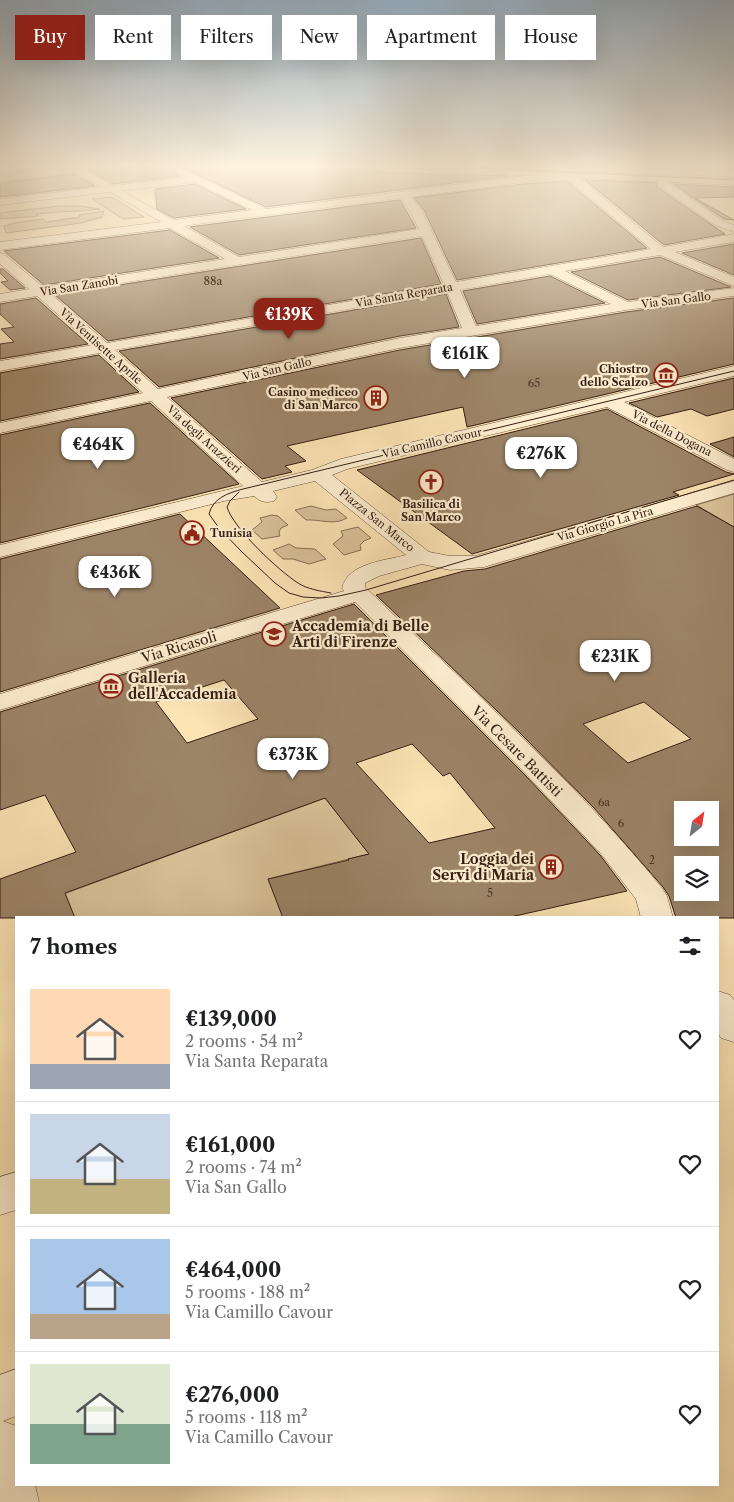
<!DOCTYPE html>
<html lang="en">
<head>
<meta charset="utf-8">
<style>
  body { margin:0; font-family:"Libre Caslon Text",serif; background:#f2f2f2; color:#202124; height:100vh; display:flex; flex-direction:column; font-size:19px; white-space:nowrap }
  * { box-sizing:border-box; margin:0 }
  p { font-size:16px; color:#757577 }
  .icon { flex:none; width:28px; height:28px; fill:none; stroke:currentColor; stroke-width:2; stroke-linecap:round; stroke-linejoin:round }
  .map { position:relative; flex:1; overflow:hidden }
  .side { position:absolute; left:15px; top:916px; width:704px; height:570px; display:flex; flex-direction:column; background:#fff; border-radius:0px; box-shadow:0 5px 20px #0002 }
  .side>* { flex:none }
  .banner { position:absolute; left:15px; top:15px; width:705px; height:45px; display:flex; gap:10px }
  .needle { width:32px; rotate:30deg }
  .fabs { position:absolute; left:674px; top:801px; display:grid; gap:10px }
  .fabs a { display:grid; place-items:center; width:45px; height:45px; border-radius:0px; background:#fff; box-shadow:0 5px 20px #0002; font-size:25px }
  .price { position:absolute; translate:-50% -42px; padding:0 11px; border-radius:10px; background:#fff; color:#222; font-size:16px; line-height:32px; filter:drop-shadow(0 1px 2px #0008) }
  .price::after { content:''; position:absolute; left:50%; top:30px; width:15px; height:11px; margin-left:-8px; background:inherit; clip-path:polygon(0 0,100% 0,50% 100%) }
  .price.on { background:#8f2418; color:#fff }
  ul { padding:0; list-style:none }
  li { display:flex; align-items:center; gap:15px; height:125px; padding:0 15px }
  li+li { border-top:1px solid #e0e0e0 }
  li span { display:grid; place-items:center; flex:none; width:140px; height:100px; border-radius:0px; color:#555 }
  li>.icon { margin-inline-start:auto }
  span .icon { width:60px; height:60px; fill:#fffc; stroke-width:1 }
  li b { font-size:21px }
  h2 { display:flex; justify-content:space-between; align-items:center; height:60px; padding:0 15px; font-size:21px }
  .tag { padding:0 18px; border-radius:0px; background:#fff; box-shadow:0 5px 20px #0002; font-size:18px; line-height:45px }
  .tag.on { background:#8f2418; color:#fff }
  .map>svg:first-child { display:block }
</style>
</head>
<body>
<div class="map">
<svg width="734" height="1502" viewBox="0 0 734 1502">
  <rect width="100%" height="100%" fill="#fce4b5"/>
  <filter id="stains"><feTurbulence type="fractalNoise" baseFrequency=".004" numOctaves="4"/><feColorMatrix values="0 0 0 0 .2 0 0 0 0 .09 0 0 0 0 .02 0 0 0 .5 -.17"/></filter>
  <radialGradient id="worn" r=".72"><stop offset=".6" stop-color="#630" stop-opacity="0"/><stop offset="1" stop-color="#630" stop-opacity=".3"/></radialGradient>
  <g fill="#dac299" stroke="#887056">
    <path d="M112,197L144,217L123,219L92,199Z"/>
    <path d="M60,206H79L100,209C79,212 58,211 36,214L39,216L0,219V213Z"/>
    <path d="M104,211L102,217L81,223L6,233L4,226L15,223L43,219L46,222L80,217L79,215Z"/>
    <path d="M734,494V527L696,505Z"/>
    <path d="M311,506L326,510L336,509L347,518C334,526 320,519 306,520L295,510Z"/>
    <path d="M272,515L278,516L288,525L281,528L279,532L280,536L262,539L252,530L262,522L260,518Z"/>
    <path d="M358,527L371,538L364,541L360,545L361,550L344,555L333,544L343,536L341,531Z"/>
    <path d="M289,544L296,548L315,549L326,559L309,564L293,559H283L273,550Z"/>
    <path d="M325,798L369,854L268,879L283,917H72L61,895Z"/>
  </g>
  <g fill="#9c8467" stroke="#351d12" fill-rule="evenodd">
    <path d="M84,167H178L173,172L179,176L113,184Z"/>
    <path d="M182,167H313L354,169L360,172L507,176L266,207Z"/>
    <path d="M75,174L95,186L0,197V183Z"/>
    <path d="M585,180L656,183L657,187L725,234L664,245Z"/>
    <path d="M567,181L647,248L457,280L424,210L414,198L524,184Z"/>
    <path d="M195,184L246,209L174,218L157,209L155,189Z"/>
    <path d="M673,184L734,187V197L695,198L734,220L724,219Z"/>
    <path d="M400,200L416,228L239,255L190,227Z"/>
    <path d="M170,230L219,258L44,285L4,251Z"/>
    <path d="M421,238L441,284L108,341L55,295Z"/>
    <path d="M734,244V275L682,253Z"/>
    <path d="M660,257L731,287L628,300L571,272Z"/>
    <path d="M0,269H3L25,288L10,290L1,282L8,281L0,273Z"/>
    <path d="M550,276L605,303L477,324L463,291Z"/>
    <path d="M446,294L459,327L400,336L159,387L119,351Z"/>
    <path d="M36,298L88,344L0,359V344L14,342L1,329L14,327L0,314V304Z"/>
    <path d="M734,298V364L467,427L463,407L287,446L306,461L285,466L292,472L262,479L171,398L400,350L626,312Z"/>
    <path d="M99,355L139,392L0,421V373Z"/>
    <path d="M734,378V409L707,416L691,409L657,417L629,403Z"/>
    <path d="M150,403L239,484L0,543V435Z"/>
    <path d="M607,409L726,472L734,474L673,492L679,495L472,554L357,470Z"/>
    <path d="M734,437V457L710,444Z"/>
    <path d="M697,506L734,527V918H676L669,896L663,887L594,808L519,732L376,595L464,571L485,569ZM644,702L691,739L628,763L583,724ZM682,810H710V838H682ZM682,865H710V892H682Z"/>
    <path d="M180,514L280,608L0,692V559Z"/>
    <path d="M354,604L525,775L600,855L627,891L506,918H283L268,879L349,860L348,859L369,854L325,798L65,893L75,918H0V879L76,852L45,795L0,810V712ZM224,680L258,719L187,743L156,702ZM412,744L443,776L450,773L495,828L429,843L356,763Z"/>
  </g>
  <g fill="none" stroke-linecap="round" stroke-linejoin="round">
    <g stroke="#674f3b" stroke-width="1">
      <g id="minor">
        <path d="M68,167H81L113,186L185,177L175,171L180,168L266,209L524,176L571,172L574,167H584L578,177L663,247L734,234V242L675,252L734,277V286L660,255L565,271L628,302L734,288V296L626,310L400,348L167,397L262,482L312,470L341,459L734,366V376L624,402L734,459V472L727,470L607,407L347,469L332,475L429,552L450,556H475L734,481V493L484,567L450,570L422,564L379,576L365,583V587C466,685 573,779 662,888L667,896L673,918H641L636,899L601,854L526,774L355,602L0,710V694L344,591L342,588C348,563 384,561 406,555L315,481L273,491L277,497L274,501C265,503 261,502 254,496L224,501L0,557V545L243,486L151,401L0,433V423L143,393L100,353L0,371V361L92,345L37,296L0,302V294L29,289L0,264V253L4,254L43,287L225,259L170,228L0,250V242L161,222L110,192L0,205V199L101,187L75,172L0,181V175ZM568,179L651,249L456,282L422,211L411,197L524,182ZM195,182L252,210L174,220L122,191ZM401,198L410,211L419,229L239,257L184,226ZM422,236L444,285L107,343L51,294ZM550,274L611,304L476,326L460,290ZM447,292L462,328L400,338L158,389L115,350Z"/>
        <path d="M355,167C370,166 443,164 451,171L446,174L360,170Z"/>
        <path d="M595,167H647L734,171V177L639,172L634,175L629,172L599,171L596,170Z"/>
        <path d="M662,176L666,177L667,182L723,221L734,225V232L715,225L658,185L657,179Z"/>
        <path d="M718,991L730,995L734,1000V1042L721,1038L718,1033Z"/>
        <path d="M16,1172V1210L0,1215V1177Z"/>
        <path d="M16,1369V1416L3,1421L16,1426V1485H35L39,1502H0V1375Z"/>
      </g>
    </g>
    <g stroke="#351d12" stroke-width="1">
      <path id="major" d="M405,167H468L734,179V185L410,170Z"/>
    </g>
    <use href="#minor" fill="#fdedcf" fill-rule="evenodd"/>
    <use href="#major" fill="#fce4b5" fill-rule="evenodd"/>
    <g stroke="#351d12" stroke-width="1">
      <path d="M452,167L734,180"/>
      <path d="M734,371L243,489C228,493 213,498 209,514L219,528L241,551L275,583L289,593L303,597L321,598L339,596L366,590L734,480"/>
      <path d="M239,492L230,501L227,507C233,528 279,571 298,583C307,589 320,591 331,593"/>
    </g>
  </g>
  <linearGradient id="sky" x2="0" y2="1"><stop stop-color="#95acbe"/><stop offset="0.44" stop-color="#fef3de"/><stop offset="1" stop-color="#fef3de" stop-opacity="0"/></linearGradient>
  <rect width="734" height="377" fill="url(#sky)"/>
  <defs>
    <g id="museum-ring" transform="scale(1.25)"><circle r="9.5" fill="#fdedcf" stroke="#8f2418" stroke-width="1.5"/><path d="M0-6L6-3V-2H-6V-3ZM-5-1h2V3h-2ZM-1-1h2V3h-2ZM3-1h2V3H3ZM-6 4H6V6H-6Z" fill="#8f2418"/></g>
    <g id="building-ring" transform="scale(1.25)"><circle r="9.5" fill="#fdedcf" stroke="#8f2418" stroke-width="1.5"/><path d="M-4-6H4V6H1V3H-1V6H-4ZM-2.5-4.3h1.7v1.8h-1.7ZM.8-4.3h1.7v1.8H.8ZM-2.5-1h1.7V.8h-1.7ZM.8-1h1.7V.8H.8Z" fill="#8f2418"/></g>
    <g id="church-ring" transform="scale(1.25)"><circle r="9.5" fill="#fdedcf" stroke="#8f2418" stroke-width="1.5"/><path d="M-1.2-6h2.4v3.5h3.3v2.4h-3.3V6h-2.4V-.1h-3.3v-2.4h3.3Z" fill="#8f2418"/></g>
    <g id="civic-ring" transform="scale(1.25)"><circle r="9.5" fill="#fdedcf" stroke="#8f2418" stroke-width="1.5"/><path d="M-.6-6.5H3V-4.5H.6V-3L4-1V1h2V6H-6V1h2V-1L-.6-3ZM-1.2 2.5V6h2.4V2.5Z" fill="#8f2418"/></g>
    <g id="university-ring" transform="scale(1.25)"><circle r="9.5" fill="#fdedcf" stroke="#8f2418" stroke-width="1.5"/><path d="M0-5L7-2L0 1L-7-2ZM-4 1L0 2.5L4 1V4Q0 6-4 4Z" fill="#8f2418"/></g>
  </defs>
  <g fill-rule="evenodd">
    <use href="#museum-ring" x="666" y="375"/>
    <use href="#building-ring" x="376" y="398"/>
    <use href="#church-ring" x="431" y="482"/>
    <use href="#civic-ring" x="192" y="533"/>
    <use href="#university-ring" x="274" y="634"/>
    <use href="#museum-ring" x="111" y="686"/>
    <use href="#building-ring" x="551" y="867"/>
  </g>
  <g text-anchor="middle" stroke-width="4.5" stroke-linejoin="round" paint-order="stroke">
    <g font-size="11" fill="#4f3727">
      <text x="213" y="285">88a</text>
      <text x="534" y="387">65</text>
      <text x="604" y="806">6a</text>
      <text x="621" y="827">6</text>
      <text x="652" y="864">2</text>
      <text x="490" y="897">5</text>
    </g>
    <g font-size="11" fill="#351d12" stroke="#fdedcf">
      <text transform="translate(79 286) rotate(-9)" y="4">Via San Zanobi</text>
      <text transform="translate(404 295) rotate(-10)" y="4">Via Santa Reparata</text>
      <text transform="translate(676 300) rotate(-7)" y="4">Via San Gallo</text>
      <text transform="translate(101 346) rotate(42)" y="4">Via Ventisette Aprile</text>
      <text transform="translate(277 369) rotate(-13)" y="4">Via San Gallo</text>
      <text transform="translate(672 433) rotate(27)" y="4">Via della Dogana</text>
      <text transform="translate(204 439) rotate(42)" y="4">Via degli Arazzieri</text>
      <text transform="translate(432 443) rotate(-13)" y="4">Via Camillo Cavour</text>
      <text transform="translate(377 520) rotate(39)" y="4">Piazza San Marco</text>
      <text transform="translate(605 524) rotate(-16)" y="4">Via Giorgio La Pira</text>
    </g>
    <g font-size="11" font-weight="bold" fill="#351d12" stroke="#fdedcf" text-anchor="end">
      <text x="648" y="373">Chiostro<tspan x="648" dy="13">dello Scalzo</tspan></text>
      <text x="358" y="396">Casino mediceo<tspan x="358" dy="13">di San Marco</tspan></text>
      <text x="431" y="508" text-anchor="middle">Basilica di<tspan x="431" dy="13">San Marco</tspan></text>
      <text x="210" y="537" text-anchor="start">Tunisia</text>
    </g>
    <g font-size="14" font-weight="bold" fill="#351d12" stroke="#fdedcf" text-anchor="start">
      <text x="292" y="631">Accademia di Belle<tspan x="292" dy="16">Arti di Firenze</tspan></text>
      <text x="128" y="683">Galleria<tspan x="128" dy="16">dell'Accademia</tspan></text>
      <text x="534" y="864" text-anchor="end">Loggia dei<tspan x="534" dy="16">Servi di Maria</tspan></text>
    </g>
    <g font-size="14" fill="#351d12" stroke="#fdedcf">
      <text transform="translate(179 647) rotate(-17)" y="5">Via Ricasoli</text>
      <text transform="translate(517 751) rotate(45)" y="5">Via Cesare Battisti</text>
    </g>
  </g>
  <rect width="100%" height="100%" filter="url(#stains)"/>
  <rect width="100%" height="100%" fill="url(#worn)"/>
</svg>
<div class="fabs">
<a><svg class="needle" viewBox="-14 -14 28 28"><path d="M0-13l5 13h-10z" fill="#e53935"/><path d="M0 13l5-13h-10z" fill="#757577"/></svg></a>
<a><svg class="icon" aria-label="layers" viewBox="0 0 24 24"><path d="M12 4l9 5-9 5-9-5zM3 14l9 5 9-5"/></svg></a>
</div>
<b class="price on" style="left:289px;top:340px">€139K</b>
<b class="price" style="left:465px;top:379px">€161K</b>
<b class="price" style="left:98px;top:470px">€464K</b>
<b class="price" style="left:541px;top:479px">€276K</b>
<b class="price" style="left:115px;top:598px">€436K</b>
<b class="price" style="left:615px;top:682px">€231K</b>
<b class="price" style="left:293px;top:780px">€373K</b>
<div class="banner">
<a class="tag on">Buy</a>
<a class="tag">Rent</a>
<a class="tag">Filters</a>
<a class="tag">New</a>
<a class="tag">Apartment</a>
<a class="tag">House</a>
</div>
<section class="side">
<h2>7 homes<svg class="icon" aria-label="filters" viewBox="0 0 24 24"><path d="M4 7h16M4 17h16"/><circle cx="9" cy="7" r="2"/><circle cx="15" cy="17" r="2"/></svg></h2>
<ul>
<li><span style="background:linear-gradient(#ffd9b3 75%,#9aa5b1 0)"><svg class="icon" aria-label="home" viewBox="0 0 24 24"><path d="M3 11l9-7 9 7M6 9v11h12V9"/></svg></span><div><b>€139,000</b><p>2 rooms · 54 m²</p><p>Via Santa Reparata</p></div><svg class="icon" aria-label="heart" viewBox="0 0 24 24"><path d="M12 20l-8-8c-3-5 5-10 8-4 3-6 11-1 8 4z"/></svg></li>
<li><span style="background:linear-gradient(#c9d6e8 65%,#c2b280 0)"><svg class="icon" aria-label="home" viewBox="0 0 24 24"><path d="M3 11l9-7 9 7M6 9v11h12V9"/></svg></span><div><b>€161,000</b><p>2 rooms · 74 m²</p><p>Via San Gallo</p></div><svg class="icon" aria-label="heart" viewBox="0 0 24 24"><path d="M12 20l-8-8c-3-5 5-10 8-4 3-6 11-1 8 4z"/></svg></li>
<li><span style="background:linear-gradient(#a9c7e8 75%,#b9a48a 0)"><svg class="icon" aria-label="home" viewBox="0 0 24 24"><path d="M3 11l9-7 9 7M6 9v11h12V9"/></svg></span><div><b>€464,000</b><p>5 rooms · 188 m²</p><p>Via Camillo Cavour</p></div><svg class="icon" aria-label="heart" viewBox="0 0 24 24"><path d="M12 20l-8-8c-3-5 5-10 8-4 3-6 11-1 8 4z"/></svg></li>
<li><span style="background:linear-gradient(#dfe7d0 60%,#7fa58c 0)"><svg class="icon" aria-label="home" viewBox="0 0 24 24"><path d="M3 11l9-7 9 7M6 9v11h12V9"/></svg></span><div><b>€276,000</b><p>5 rooms · 118 m²</p><p>Via Camillo Cavour</p></div><svg class="icon" aria-label="heart" viewBox="0 0 24 24"><path d="M12 20l-8-8c-3-5 5-10 8-4 3-6 11-1 8 4z"/></svg></li>
</ul>
</section>
</div>
</body>
</html>
